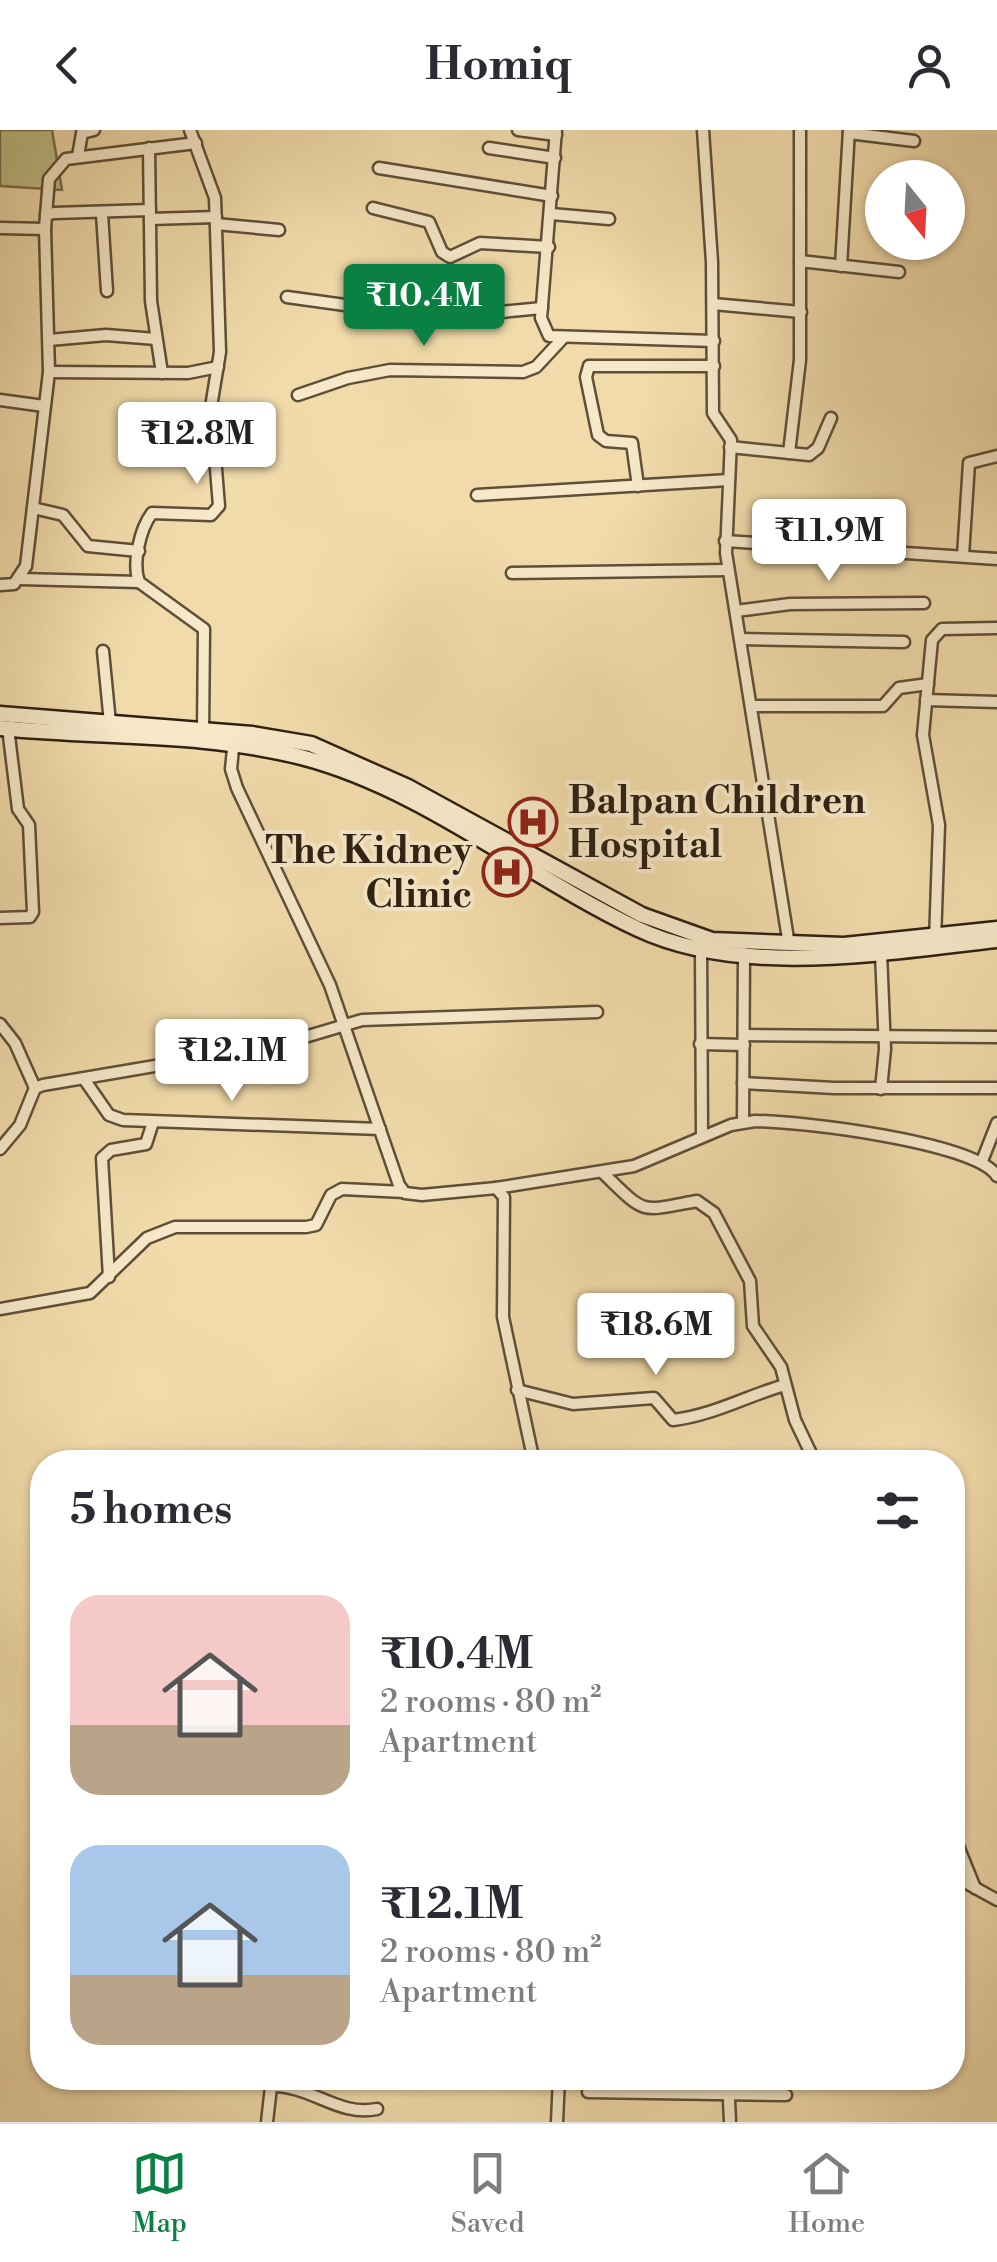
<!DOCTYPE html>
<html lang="en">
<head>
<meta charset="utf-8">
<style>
  body { margin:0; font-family:"Libre Bodoni",serif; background:#f2f2f3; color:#2b2b33; height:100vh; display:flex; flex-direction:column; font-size:38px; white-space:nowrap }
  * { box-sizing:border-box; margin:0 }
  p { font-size:32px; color:#7c7c81 }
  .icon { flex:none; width:55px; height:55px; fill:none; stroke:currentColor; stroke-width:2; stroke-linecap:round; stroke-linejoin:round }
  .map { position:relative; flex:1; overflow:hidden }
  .sheet { position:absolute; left:30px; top:1320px; width:935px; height:640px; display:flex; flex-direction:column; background:#fff; border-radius:40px; box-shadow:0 2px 8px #0004 }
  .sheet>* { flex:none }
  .needle { width:65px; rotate:162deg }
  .fabs { position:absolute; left:865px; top:30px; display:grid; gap:20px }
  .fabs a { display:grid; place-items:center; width:100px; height:100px; border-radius:50%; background:#fff; box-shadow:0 2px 8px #0004; font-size:50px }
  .price { position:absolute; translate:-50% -85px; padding:0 22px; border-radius:10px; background:#fff; color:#222; font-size:32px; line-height:65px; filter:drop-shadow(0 2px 5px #0008) }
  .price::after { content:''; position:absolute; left:50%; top:60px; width:30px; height:22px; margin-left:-15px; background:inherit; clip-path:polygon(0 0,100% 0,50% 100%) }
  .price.active { background:#0b8043; color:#fff }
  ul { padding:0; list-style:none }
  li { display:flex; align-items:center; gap:30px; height:250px; padding:0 40px }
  li span { display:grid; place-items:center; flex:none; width:280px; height:200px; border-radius:30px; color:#555 }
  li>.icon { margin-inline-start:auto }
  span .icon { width:120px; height:120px; fill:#fffc; stroke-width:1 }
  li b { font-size:42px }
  h2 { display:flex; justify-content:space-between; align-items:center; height:120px; padding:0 40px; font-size:42px }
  header { display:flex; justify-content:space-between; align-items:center; height:130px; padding:0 40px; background:#fff; font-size:45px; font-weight:700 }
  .tab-bar { display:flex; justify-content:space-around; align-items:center; height:140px; border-top:2px solid #e1e1e2; background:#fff; font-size:28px; color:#7c7c81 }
  .tab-bar a { display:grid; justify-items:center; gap:5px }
  .tab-bar .active { color:#0b8043 }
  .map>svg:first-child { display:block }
</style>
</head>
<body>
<header><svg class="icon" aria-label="back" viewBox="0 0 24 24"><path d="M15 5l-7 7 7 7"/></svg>Homiq<svg class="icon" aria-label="person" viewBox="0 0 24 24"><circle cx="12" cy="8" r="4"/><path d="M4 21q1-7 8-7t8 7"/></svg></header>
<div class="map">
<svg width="997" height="1992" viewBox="0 0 997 1992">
  <rect width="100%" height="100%" fill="#f1dbaa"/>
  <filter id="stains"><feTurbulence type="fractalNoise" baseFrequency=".002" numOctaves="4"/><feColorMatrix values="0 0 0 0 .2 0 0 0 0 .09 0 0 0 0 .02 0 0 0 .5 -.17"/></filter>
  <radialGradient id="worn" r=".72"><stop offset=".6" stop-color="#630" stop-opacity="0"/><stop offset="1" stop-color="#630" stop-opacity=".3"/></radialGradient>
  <path fill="#bfbe85" stroke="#766f4c" stroke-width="2.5" d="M0,0H52L62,60L0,56Z"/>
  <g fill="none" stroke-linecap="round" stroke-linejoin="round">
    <g stroke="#5f4f39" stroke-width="15">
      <g id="street">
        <path d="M190,0L215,68L220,222L211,277L219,376L211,385L152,383C140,399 132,433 139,452L204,499L203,604"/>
        <path d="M518,0L556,5"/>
        <path d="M556,0L541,188L549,206L714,211"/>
        <path d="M703,0L712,132L713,283L731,310L726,423L789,815"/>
        <path d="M849,3L914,11"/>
        <path d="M149,18L151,171L162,243"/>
        <path d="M489,18L555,28"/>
        <path d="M78,26L82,3L94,0"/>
        <path d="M379,38L552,66"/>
        <path d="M373,78L429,92L442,122L450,127L480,113L549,117"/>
        <path d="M102,84L107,161"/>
        <path d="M551,84L609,89"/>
        <path d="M46,85L49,49L66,29L196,13"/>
        <path d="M150,89L216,87"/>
        <path d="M216,94L279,100"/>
        <path d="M0,98L45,99L46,85L54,83L150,80"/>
        <path d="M800,131L899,142"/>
        <path d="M841,136L849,0"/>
        <path d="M287,167L439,188L542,178"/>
        <path d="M713,174L801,182"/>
        <path d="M49,210L106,205L156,209"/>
        <path d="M49,242L188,243L218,237"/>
        <path d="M298,265L348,248L390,240L523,242L536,237L563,208"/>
        <path d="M0,270L44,276"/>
        <path d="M730,317L809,325L818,318L831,288"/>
        <path d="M789,323L800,230V0"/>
        <path d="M638,356L632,313L606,311L598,305L586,247L589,236H714"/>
        <path d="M477,365L729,350"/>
        <path d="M33,378L63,385L88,416L139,421"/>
        <path d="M725,411L997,429"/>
        <path d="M963,426L969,333L997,326"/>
        <path d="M512,443L728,440"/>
        <path d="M20,449L139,452"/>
        <path d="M0,455L14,454L26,436L49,242L45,99"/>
        <path d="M736,481L790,474L924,473"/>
        <path d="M741,509L904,512"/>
        <path d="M103,521L110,593"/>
        <path d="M926,570L997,572"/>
        <path d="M752,576H883L899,558L928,554"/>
        <path d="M234,609L231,639L237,658L330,855L399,1055L405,1063L422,1065L496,1058L504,1067L503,1187L534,1332"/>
        <path d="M0,788L30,787L33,782L29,695L18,679L8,598"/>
        <path d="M935,811L939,695L923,605L932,510L942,499L997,498"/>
        <path d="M701,817L702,1006"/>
        <path d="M881,823L885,919L881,959"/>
        <path d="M0,894L15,913L35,958"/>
        <path d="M744,905L997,907"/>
        <path d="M700,914L744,915"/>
        <path d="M84,949L109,985L123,990L380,999"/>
        <path d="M743,953L834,958H997"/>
        <path d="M743,992L744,823"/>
        <path d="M0,1019L20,995L35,958L43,955L278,915L362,890L597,882"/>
        <path d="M982,1031L997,993"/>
        <path d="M602,1042C647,1085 637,1082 697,1071L714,1083L750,1151L753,1196L781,1237L795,1290L815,1332"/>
        <path d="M496,1058L634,1036L731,995L755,991C798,991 976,1012 997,1046"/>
        <path d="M109,1147L102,1028L111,1020L146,1014L153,992"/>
        <path d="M0,1179L90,1163L147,1108L175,1097H306L316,1095L331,1065L342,1059L404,1062"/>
        <path d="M517,1260L573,1274L654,1268L673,1290C714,1285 746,1266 785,1255"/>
        <path d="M952,1701L975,1758"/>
        <path d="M952,1745L997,1770"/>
        <path d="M728,1948L730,1992"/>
        <path d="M271,1956C311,1955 338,1987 377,1979"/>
        <path d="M588,1962L786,1965"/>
        <path d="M267,1992L272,1948"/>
        <path d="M557,1992L559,1948"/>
      </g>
    </g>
    <g stroke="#2e2013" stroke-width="19">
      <g id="secondary">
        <path d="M0,584L252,604L311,614L408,657L642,785L712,810L844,815L997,799"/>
        <path d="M0,598C100,608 203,602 301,627C422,658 526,746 638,799C742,848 887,822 997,810"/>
      </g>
    </g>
    <use href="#street" stroke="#f6e8c8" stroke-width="10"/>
    <use href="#secondary" stroke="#f6e8c8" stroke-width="14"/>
  </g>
  <defs>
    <g id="hospital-ring" transform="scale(2.5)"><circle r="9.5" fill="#f6e8c8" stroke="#8f2418" stroke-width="1.5"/><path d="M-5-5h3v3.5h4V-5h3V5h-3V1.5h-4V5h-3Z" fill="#8f2418"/></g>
  </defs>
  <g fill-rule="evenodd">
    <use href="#hospital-ring" x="533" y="692"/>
    <use href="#hospital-ring" x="507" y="742"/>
  </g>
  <g text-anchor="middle" stroke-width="8" stroke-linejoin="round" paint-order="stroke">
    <g font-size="38" font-weight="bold" fill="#2e2013" stroke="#f6e8c8" text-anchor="start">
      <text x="568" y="683">Balpan Children<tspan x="568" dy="44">Hospital</tspan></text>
      <text x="472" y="733" text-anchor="end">The Kidney<tspan x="472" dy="44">Clinic</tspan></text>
    </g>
  </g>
  <rect width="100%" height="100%" filter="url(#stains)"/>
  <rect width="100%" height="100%" fill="url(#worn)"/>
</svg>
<div class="fabs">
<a><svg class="needle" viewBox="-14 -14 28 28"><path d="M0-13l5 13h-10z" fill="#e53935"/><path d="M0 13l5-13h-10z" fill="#7c7c81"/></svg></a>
</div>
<b class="price active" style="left:424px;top:219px">₹10.4M</b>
<b class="price" style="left:197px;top:357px">₹12.8M</b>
<b class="price" style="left:829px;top:454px">₹11.9M</b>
<b class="price" style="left:232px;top:974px">₹12.1M</b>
<b class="price" style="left:656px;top:1248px">₹18.6M</b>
<section class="sheet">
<h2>5 homes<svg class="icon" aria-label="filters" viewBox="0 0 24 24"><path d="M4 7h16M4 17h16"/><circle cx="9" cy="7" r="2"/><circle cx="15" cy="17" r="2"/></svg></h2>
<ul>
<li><span style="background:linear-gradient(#f6c9c9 65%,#b9a48a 0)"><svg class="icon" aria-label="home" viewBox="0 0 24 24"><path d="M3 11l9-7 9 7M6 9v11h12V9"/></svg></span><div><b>₹10.4M</b><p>2 rooms · 80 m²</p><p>Apartment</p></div></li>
<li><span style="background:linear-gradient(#a9c7e8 65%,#b9a48a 0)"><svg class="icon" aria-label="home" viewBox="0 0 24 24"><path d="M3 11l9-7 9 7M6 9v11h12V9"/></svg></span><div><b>₹12.1M</b><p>2 rooms · 80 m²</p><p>Apartment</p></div></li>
</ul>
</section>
</div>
<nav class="tab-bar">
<a class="active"><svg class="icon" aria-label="map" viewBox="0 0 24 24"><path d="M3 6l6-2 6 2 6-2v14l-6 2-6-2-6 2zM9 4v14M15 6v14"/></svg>Map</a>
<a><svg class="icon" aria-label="saved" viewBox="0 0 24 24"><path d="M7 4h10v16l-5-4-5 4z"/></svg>Saved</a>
<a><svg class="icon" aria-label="home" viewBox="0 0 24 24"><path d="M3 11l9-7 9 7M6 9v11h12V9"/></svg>Home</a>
</nav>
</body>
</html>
